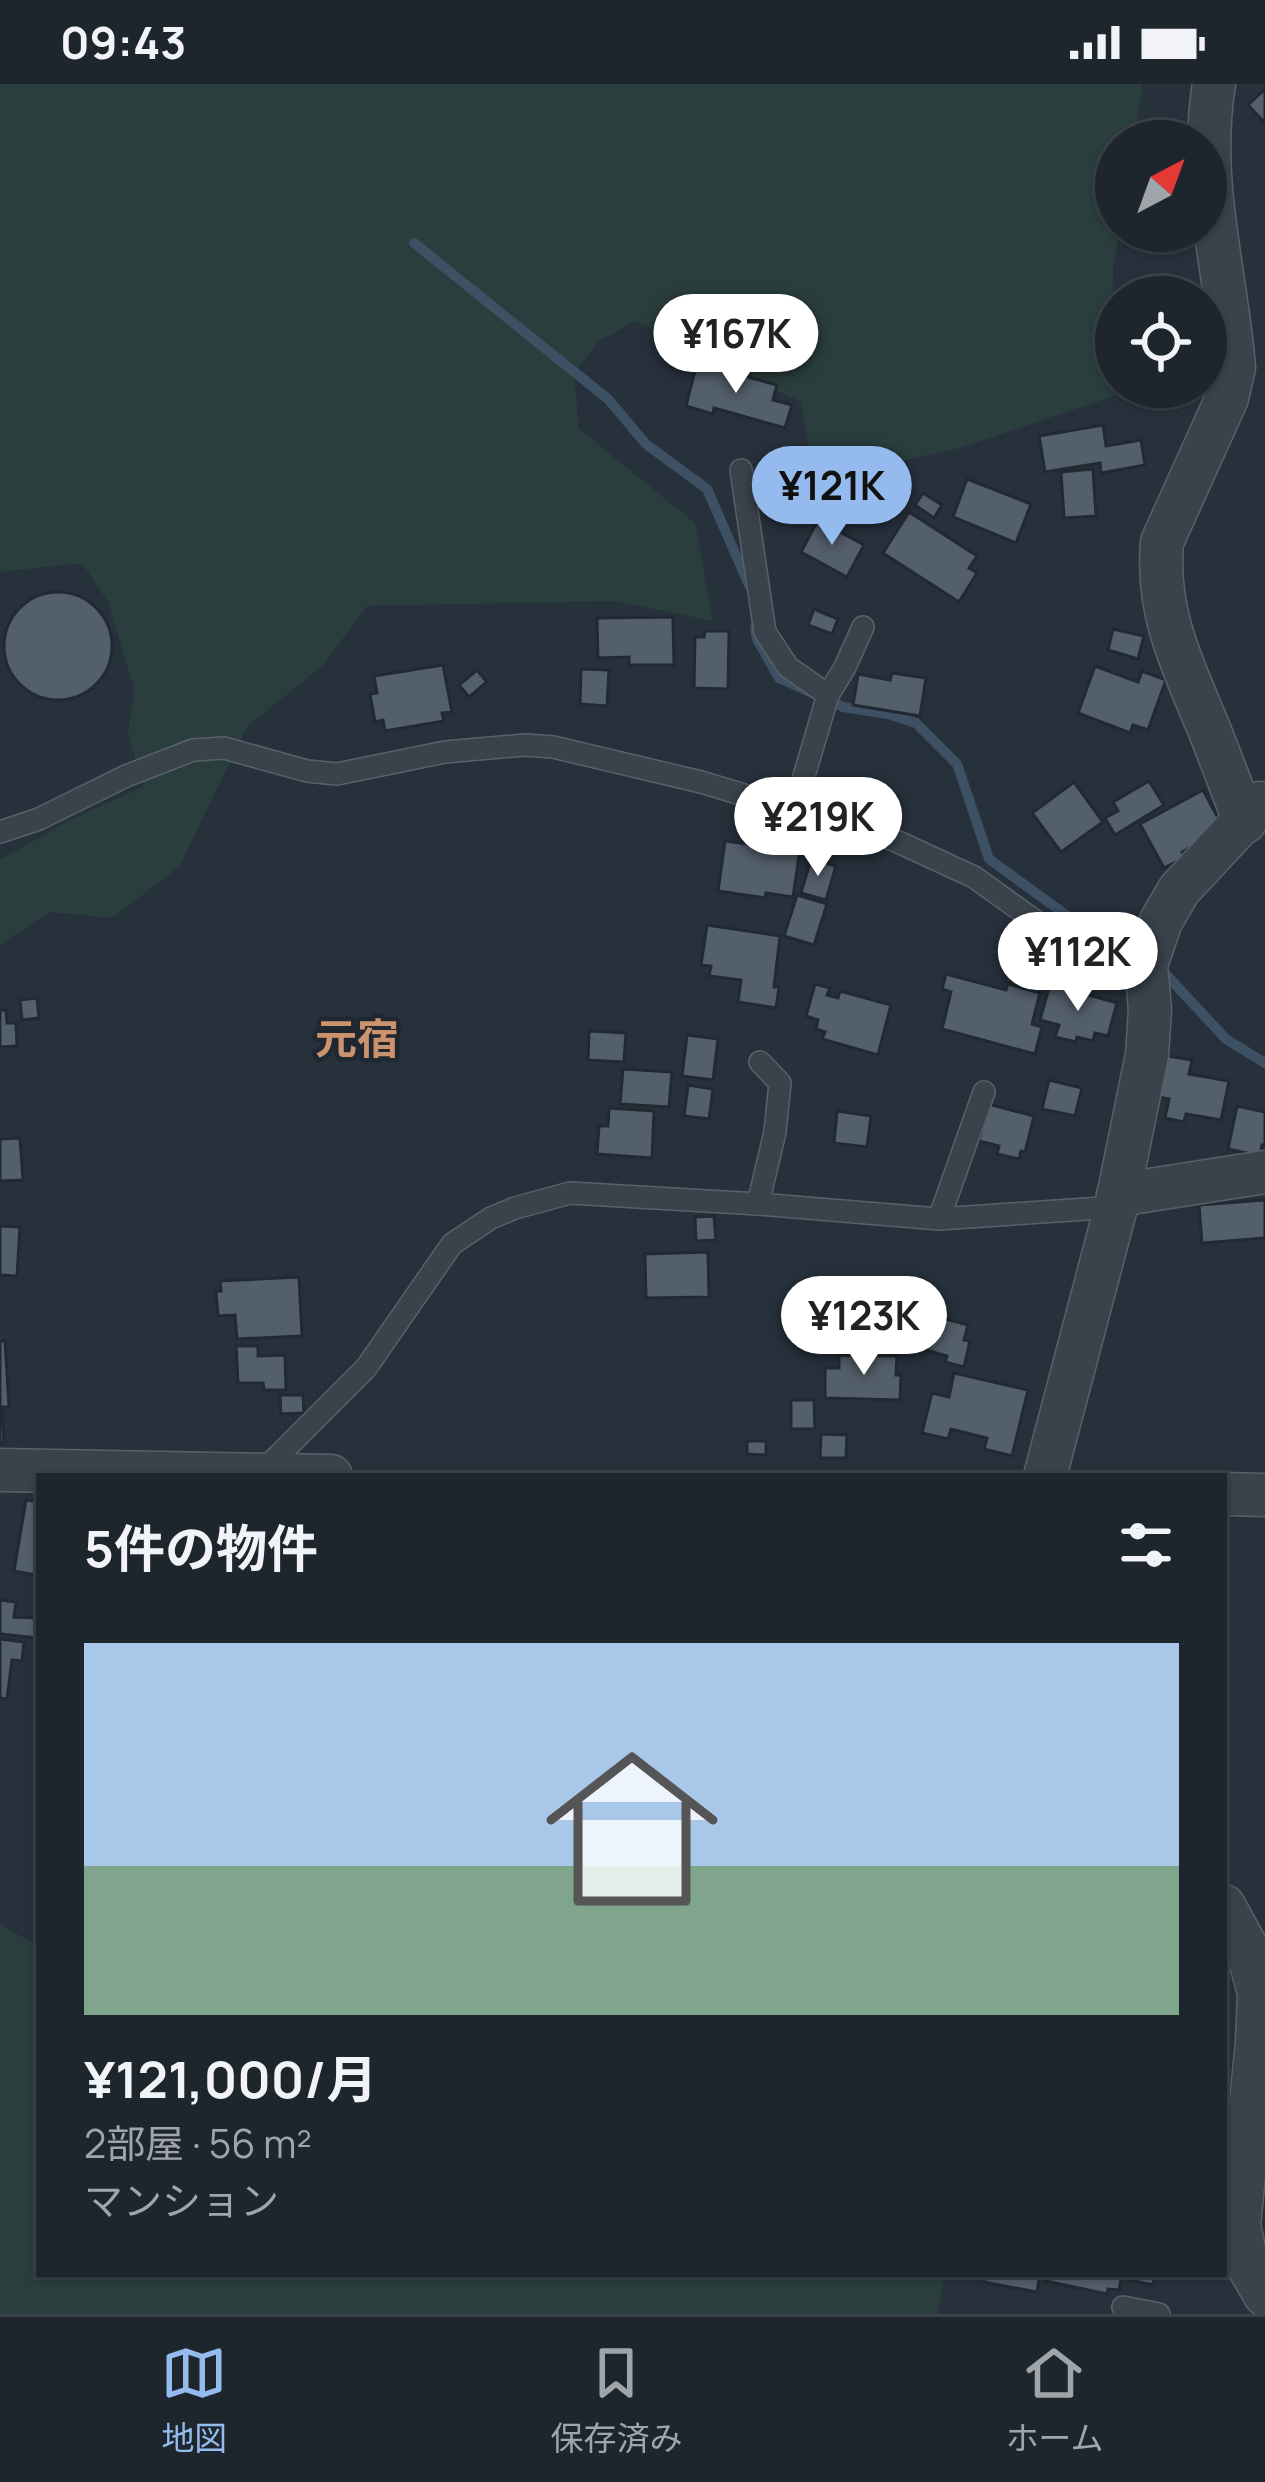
<!DOCTYPE html>
<html lang="ja">
<head>
<meta charset="utf-8">
<style>
  body { margin:0; font-family:Manrope,"Noto Sans JP",sans-serif; background:#252d35; color:#f1f3f6; height:100vh; display:flex; flex-direction:column; font-size:45px; white-space:nowrap }
  * { box-sizing:border-box; margin:0 }
  p { font-size:39px; color:#a0a5aa }
  .icon { flex:none; width:66px; height:66px; fill:none; stroke:currentColor; stroke-width:2; stroke-linecap:round; stroke-linejoin:round }
  .map { position:relative; flex:1; overflow:hidden }
  .panel { position:absolute; left:36px; top:1389px; width:1191px; height:804px; display:flex; flex-direction:column; background:#1d252d; border-radius:0px; box-shadow:0 3px 9px #0004,0 0 0 3px #3b4249 }
  .panel>* { flex:none }
  .needle { width:78px; rotate:41deg }
  .controls { position:absolute; left:1095px; top:36px; display:grid; gap:24px }
  .controls a { display:grid; place-items:center; width:132px; height:132px; border-radius:50%; background:#1d252d; box-shadow:0 3px 9px #0004,0 0 0 3px #3b4249; font-size:60px }
  .price { position:absolute; translate:-50% -102px; padding:0 27px; border-radius:42px; background:#fff; color:#222; font-size:39px; line-height:78px; filter:drop-shadow(0 3px 6px #0008) }
  .price::after { content:''; position:absolute; left:50%; top:72px; width:36px; height:27px; margin-left:-18px; background:inherit; clip-path:polygon(0 0,100% 0,50% 100%) }
  .price.current { background:#95bbee; color:#111 }
  ul { padding:0; list-style:none }
  li { display:grid; align-content:center; gap:24px; height:636px; padding:0 48px }
  li+li { border-top:3px solid #3b4249 }
  li span { display:grid; place-items:center; height:372px; border-radius:0px; color:#555 }
  li>.icon { margin-inline-start:auto }
  span .icon { width:216px; height:216px; fill:#fffc; stroke-width:1 }
  li b { font-size:51px }
  h2 { display:flex; justify-content:space-between; align-items:center; height:144px; padding:0 48px; font-size:51px }
  .status { display:flex; justify-content:space-between; align-items:center; height:84px; padding:0 60px; background:#1d252d; direction:ltr }
  .status svg { height:33px; fill:currentColor }
  .dock { display:flex; justify-content:space-around; align-items:center; height:168px; border-top:3px solid #3b4249; background:#1d252d; font-size:33px; color:#a0a5aa }
  .dock a { display:grid; justify-items:center; gap:6px }
  .dock .current { color:#95bbee }
  .map>svg:first-child { display:block }
</style>
</head>
<body>
<div class="status"><b>09:43</b><svg viewBox="0 0 49 12"><path d="M0 12V9h3v3zM5 12V6h3v6zM10 12V3h3v9zM15 12V0h3v12zM26 1h20v11H26zM47 4h2v5h-2z"/></svg></div>
<div class="map">
<svg width="1265" height="2230" viewBox="0 0 1265 2230">
  <rect width="100%" height="100%" fill="#27313c"/>
  <g fill="#2a3e3e">
    <path d="M0,0H1143L1134,57H1116V147H1119L1113,186L1114,312L959,364L814,397L801,318L635,237L599,257L574,289L579,345L695,439L713,537L615,517L367,522L323,581L247,643L179,783L112,834L50,828L0,861V776L68,737L144,702L128,650L134,605L108,518L82,479L0,488Z"/>
    <path d="M0,1840L39,1863V2190H945L938,2230H0Z"/>
  </g>
  <g fill="none" stroke-linecap="round" stroke-linejoin="round">
    <g stroke="#3e5063" stroke-width="10">
      <path d="M414,159L608,315L646,360L707,405L749,501"/>
      <path d="M755,543L757,555L779,594L843,623L888,630L916,639L957,680L989,775L1080,841L1131,856L1141,865"/>
      <path d="M1158,882L1226,955L1265,979"/>
    </g>
  </g>
  <g fill="#545f6c" stroke="#212a33" stroke-width="3">
    <path d="M1265,5V39L1248,21Z"/>
    <path d="M697,279L777,301L773,316L792,321L785,344L714,324L713,330L686,322Z"/>
    <path d="M1103,341L1106,362L1141,356L1145,381L1101,389L1100,379L1045,388L1039,352Z"/>
    <path d="M1093,385L1096,432L1064,434L1061,388Z"/>
    <path d="M967,395L1031,420L1016,459L953,433Z"/>
    <path d="M923,409L942,421L934,434L915,421Z"/>
    <path d="M909,428L977,472L969,484L977,489L959,518L883,469Z"/>
    <path d="M818,436L864,461L847,493L801,468Z"/>
    <circle cx="58" cy="562" r="54"/>
    <path d="M814,525L838,535L832,550L808,541Z"/>
    <path d="M673,533L674,581H629V573L598,574L597,534Z"/>
    <path d="M1113,545L1144,552L1138,575L1108,566Z"/>
    <path d="M705,547H729L728,605L694,604L695,553H704Z"/>
    <path d="M443,581L452,628L442,629L444,637L385,647L383,636L375,638L370,610L377,609L374,592Z"/>
    <path d="M1095,582L1138,598L1142,587L1166,596L1148,646L1133,641L1130,649L1078,629Z"/>
    <path d="M581,585L609,586L607,622L580,620Z"/>
    <path d="M477,586L487,598L469,613L459,601Z"/>
    <path d="M892,589L926,594L920,632L853,621L858,590L890,596Z"/>
    <path d="M1149,697L1164,721L1115,751L1105,734L1118,727L1113,718Z"/>
    <path d="M1074,698L1103,738L1061,768L1032,729Z"/>
    <path d="M1203,706L1224,745L1182,768L1185,773L1164,784L1140,740Z"/>
    <path d="M765,753L801,758L793,813L766,809L765,814L718,807L725,757L764,762Z"/>
    <path d="M811,775L836,782L826,816L801,809Z"/>
    <path d="M797,811L827,820L814,861L784,852Z"/>
    <path d="M707,841L780,852L774,903H779L776,924L738,918L741,896L709,892L711,882L701,881Z"/>
    <path d="M946,890L1006,906L1008,900L1040,909L1032,940L1042,943L1035,970L942,945L951,908L942,905Z"/>
    <path d="M815,900L830,904L827,911L838,914L840,907L891,921L878,971L822,955L825,948L816,945L818,936L806,932Z"/>
    <path d="M1050,900L1117,919L1108,952L1095,949L1093,957L1077,953L1076,958L1055,953L1059,941L1040,936Z"/>
    <path d="M37,914L39,934L22,936L20,916Z"/>
    <path d="M0,926H6L7,939H16L17,962L0,963Z"/>
    <path d="M589,947L626,949L624,978L588,976Z"/>
    <path d="M687,951L718,955L713,996L682,992Z"/>
    <path d="M1168,972L1192,976L1189,990L1229,997L1221,1036L1186,1030L1184,1038L1165,1034L1169,1015L1159,1013Z"/>
    <path d="M623,985L672,988L669,1023L620,1020Z"/>
    <path d="M1049,996L1082,1004L1075,1032L1042,1025Z"/>
    <path d="M688,1001L713,1005L709,1035L684,1032Z"/>
    <path d="M988,1020L1034,1032L1025,1068L1021,1067L1019,1075L997,1070L999,1062L979,1057Z"/>
    <path d="M1237,1022L1265,1028V1061H1262L1260,1072L1228,1065Z"/>
    <path d="M609,1024L654,1027L652,1074L597,1070L599,1042H608Z"/>
    <path d="M837,1027L871,1032L867,1063L834,1059Z"/>
    <path d="M20,1054L23,1096L0,1097V1055Z"/>
    <path d="M1265,1116V1154L1202,1159L1199,1121Z"/>
    <path d="M714,1132L716,1156L696,1157L695,1133Z"/>
    <path d="M0,1142L20,1143L17,1192L0,1191Z"/>
    <path d="M708,1168L709,1213L646,1214L645,1170Z"/>
    <path d="M299,1193L302,1252L237,1255L235,1231L218,1232L216,1207H221L220,1197Z"/>
    <path d="M935,1232L968,1241L964,1256L970,1257L964,1283L945,1278L947,1272L926,1266Z"/>
    <path d="M0,1257H5L9,1323H2L4,1358L0,1359Z"/>
    <path d="M236,1262H258V1272L285,1271L286,1306H264L263,1299H238Z"/>
    <path d="M839,1271L897,1272L896,1291H901L900,1316L825,1314V1284H839Z"/>
    <path d="M954,1289L1028,1306L1012,1372L984,1365L987,1354L951,1345L948,1355L922,1349L932,1309L949,1313Z"/>
    <path d="M280,1311H303L304,1329L281,1330Z"/>
    <path d="M791,1316H814L815,1345H791Z"/>
    <path d="M821,1350L847,1351L846,1374H820Z"/>
    <path d="M747,1357H766V1371L747,1370Z"/>
    <path d="M26,1416L39,1418V1482L36,1491L14,1487Z"/>
    <path d="M0,1516L16,1518L14,1533L39,1534V1554L0,1550Z"/>
    <path d="M0,1555L24,1558L22,1577L12,1576L7,1615L0,1614Z"/>
    <path d="M985,2190H1040L1037,2208L984,2198Z"/>
    <path d="M1048,2190H1122L1119,2206L1108,2205L1107,2210L1046,2197Z"/>
    <path d="M1126,2190H1155L1153,2201L1125,2195Z"/>
  </g>
  <g fill="none" stroke-linecap="round" stroke-linejoin="round">
    <g stroke="#58616a" stroke-width="24">
      <g id="service">
        <path d="M741,386L765,548L788,583L828,611"/>
        <path d="M794,726L828,611L845,583L863,543"/>
        <path d="M0,748L39,735L126,692L193,666L224,664L307,687L337,690L445,668L525,661L553,663L701,698L894,756L974,793L1066,859L1146,881"/>
        <path d="M758,1120L775,1048L780,999L760,978"/>
        <path d="M939,1135L984,1008"/>
        <path d="M260,1390L366,1284L452,1160L491,1134L515,1124L570,1109L758,1120L939,1135L1116,1123"/>
        <path d="M1123,2223L1159,2230"/>
      </g>
    </g>
    <g stroke="#58616a" stroke-width="45">
      <g id="minor">
        <path d="M1214,0C1198,96 1226,188 1234,283L1227,314L1162,458C1156,527 1181,578 1207,640C1220,672 1232,705 1245,738"/>
        <path d="M1118,1111L1265,1088"/>
        <path d="M0,1386L331,1392"/>
        <path d="M1045,1392L1116,1123L1147,971L1150,926L1146,881L1161,837L1179,806L1260,719"/>
        <path d="M1224,1410L1265,1411"/>
        <path d="M1224,1822L1247,1864L1259,1909L1257,1958L1239,2141L1247,2180L1265,2211"/>
      </g>
    </g>
    <use href="#service" stroke="#3a434c" stroke-width="21"/>
    <use href="#minor" stroke="#3a434c" stroke-width="42"/>
  </g>
  <g text-anchor="middle" stroke-width="9" stroke-linejoin="round" paint-order="stroke">
    <g font-size="42" font-weight="bold" fill="#cb926e" stroke="#1f2831">
      <text x="357" y="970">元宿</text>
    </g>
  </g>
</svg>
<div class="controls">
<a><svg class="needle" viewBox="-14 -14 28 28"><path d="M0-13l5 13h-10z" fill="#e53935"/><path d="M0 13l5-13h-10z" fill="#a0a5aa"/></svg></a>
<a><svg class="icon" aria-label="locate" viewBox="0 0 24 24"><circle cx="12" cy="12" r="6"/><path d="M12 2v4M12 18v4M2 12h4M18 12h4"/></svg></a>
</div>
<b class="price" style="left:736px;top:312px">¥167K</b>
<b class="price current" style="left:832px;top:464px">¥121K</b>
<b class="price" style="left:818px;top:795px">¥219K</b>
<b class="price" style="left:1078px;top:930px">¥112K</b>
<b class="price" style="left:864px;top:1294px">¥123K</b>
<section class="panel">
<h2>5件の物件<svg class="icon" aria-label="filters" viewBox="0 0 24 24"><path d="M4 7h16M4 17h16"/><circle cx="9" cy="7" r="2"/><circle cx="15" cy="17" r="2"/></svg></h2>
<ul>
<li><span style="background:linear-gradient(#a9c7e8 60%,#7fa58c 0)"><svg class="icon" aria-label="home" viewBox="0 0 24 24"><path d="M3 11l9-7 9 7M6 9v11h12V9"/></svg></span><div><b>¥121,000/月</b><p>2部屋 · 56 m²</p><p>マンション</p></div></li>
</ul>
</section>
</div>
<nav class="dock">
<a class="current"><svg class="icon" aria-label="map" viewBox="0 0 24 24"><path d="M3 6l6-2 6 2 6-2v14l-6 2-6-2-6 2zM9 4v14M15 6v14"/></svg>地図</a>
<a><svg class="icon" aria-label="saved" viewBox="0 0 24 24"><path d="M7 4h10v16l-5-4-5 4z"/></svg>保存済み</a>
<a><svg class="icon" aria-label="home" viewBox="0 0 24 24"><path d="M3 11l9-7 9 7M6 9v11h12V9"/></svg>ホーム</a>
</nav>
</body>
</html>
